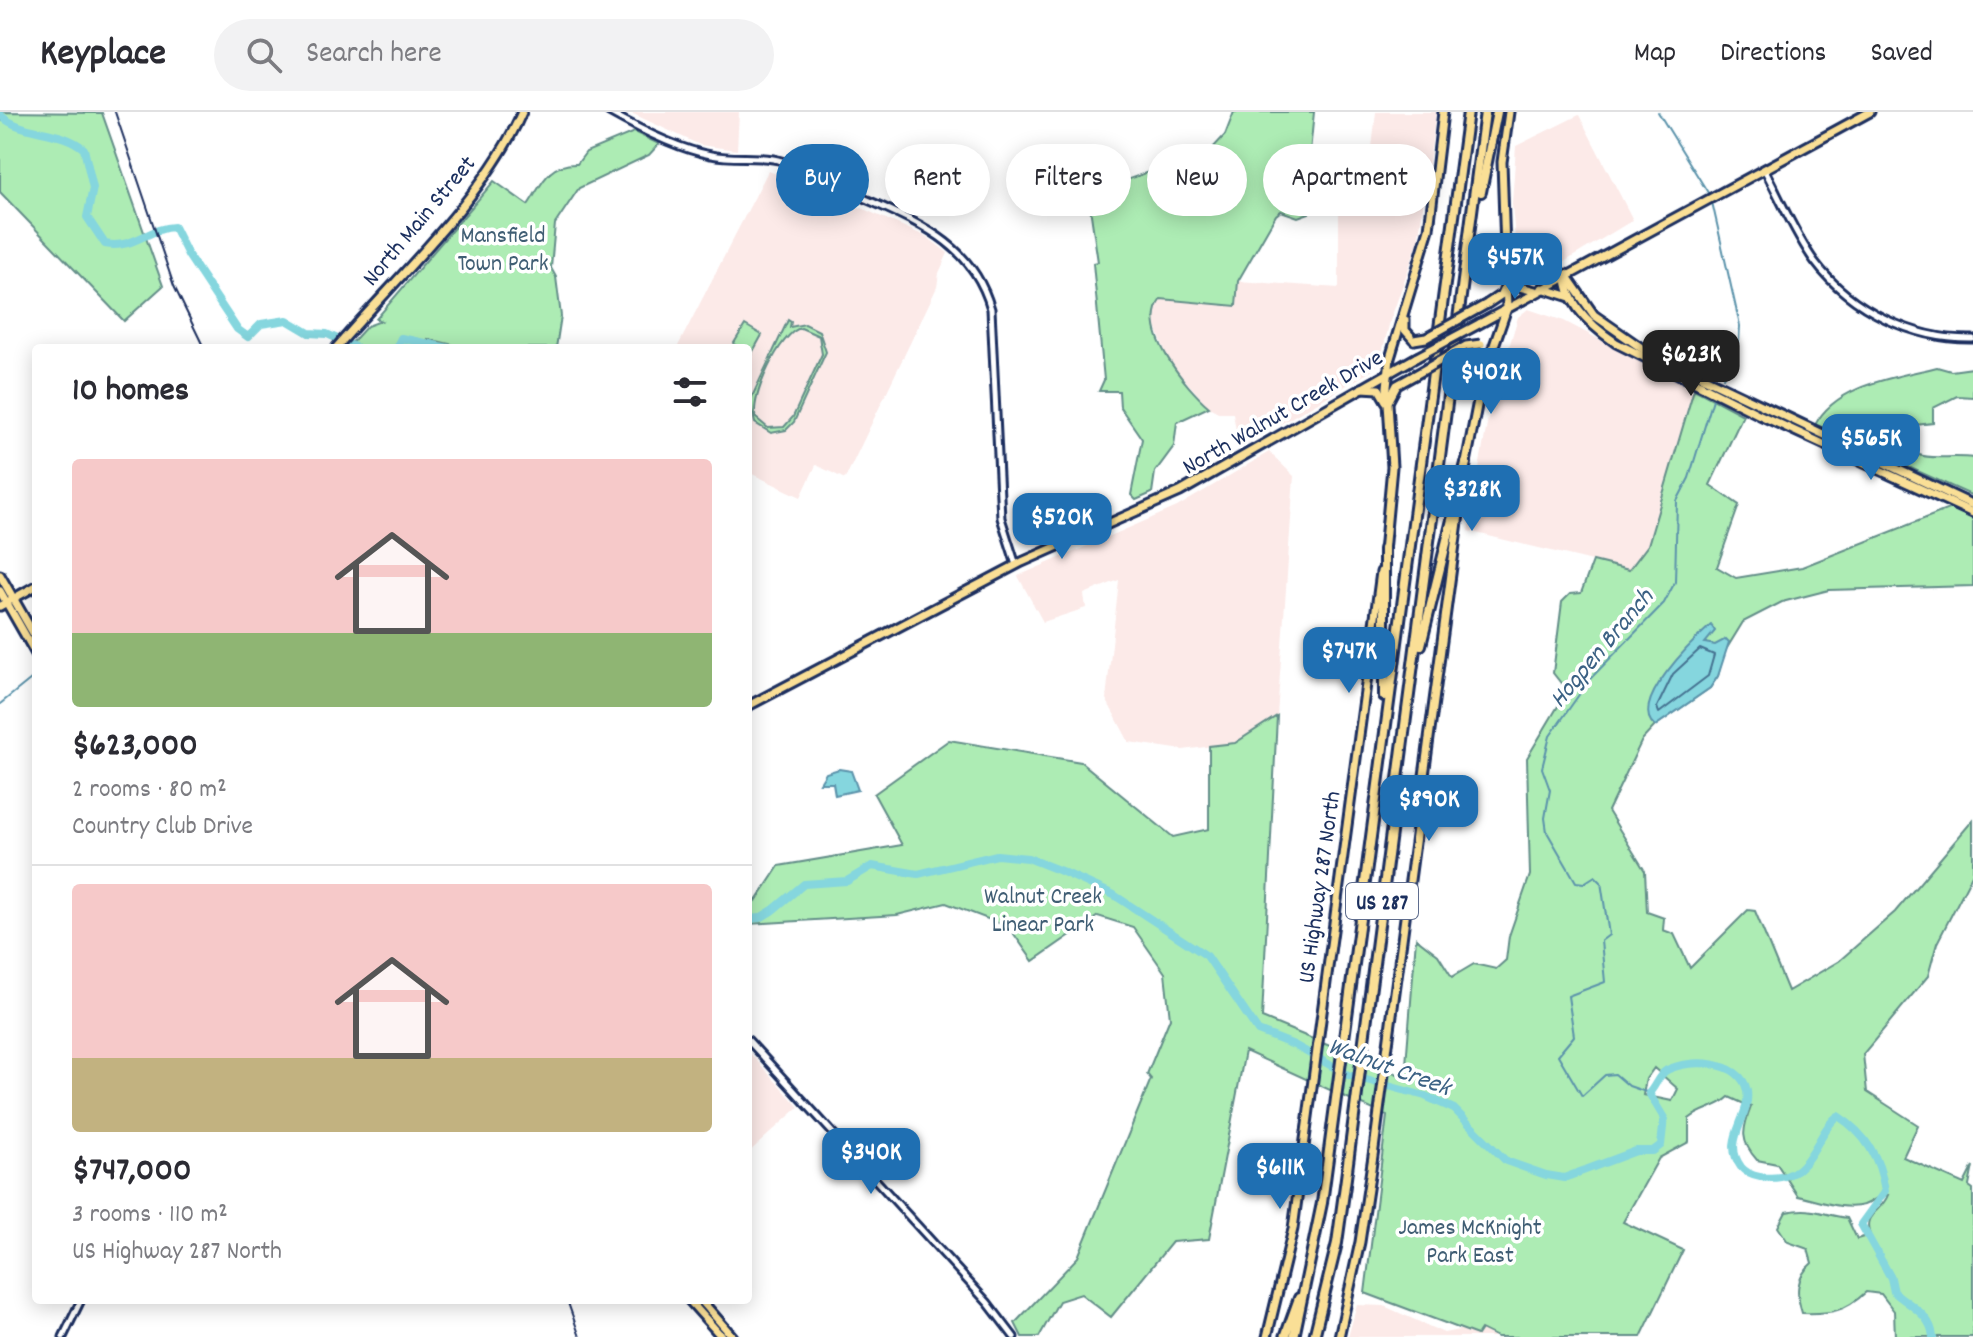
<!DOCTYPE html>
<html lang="en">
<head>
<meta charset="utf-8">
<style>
  body { margin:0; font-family:Dekko,sans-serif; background:#f2f2f3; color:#2b2b33; height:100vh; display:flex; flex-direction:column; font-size:30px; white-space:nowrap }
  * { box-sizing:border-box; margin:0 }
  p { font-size:26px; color:#7c7c81 }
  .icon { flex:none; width:44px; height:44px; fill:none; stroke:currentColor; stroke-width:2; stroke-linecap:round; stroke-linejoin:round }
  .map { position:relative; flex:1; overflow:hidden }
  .drawer { position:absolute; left:32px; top:232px; width:720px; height:960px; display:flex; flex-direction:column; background:#fff; border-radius:8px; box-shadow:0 4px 20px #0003 }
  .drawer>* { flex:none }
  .top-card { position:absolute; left:776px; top:32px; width:760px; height:72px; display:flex; gap:16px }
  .price { position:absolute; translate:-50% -68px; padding:0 18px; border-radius:16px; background:#1f6fb2; color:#fff; font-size:26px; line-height:52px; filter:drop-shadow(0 2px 4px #0008) }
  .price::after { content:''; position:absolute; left:50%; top:48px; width:24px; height:18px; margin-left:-12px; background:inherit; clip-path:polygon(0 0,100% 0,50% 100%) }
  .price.selected { background:#222; color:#fff }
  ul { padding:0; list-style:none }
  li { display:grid; align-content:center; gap:16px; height:424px; padding:0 40px }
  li+li { border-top:2px solid #e1e1e2 }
  li span { display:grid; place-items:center; height:248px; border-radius:8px; color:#555 }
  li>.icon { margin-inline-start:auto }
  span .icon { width:144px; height:144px; fill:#fffc; stroke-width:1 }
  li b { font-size:34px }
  h2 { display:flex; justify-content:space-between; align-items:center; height:96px; padding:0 40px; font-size:34px }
  .tag { padding:0 28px; border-radius:36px; background:#fff; box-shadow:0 4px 20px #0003; font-size:28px; line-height:72px }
  .tag.selected { background:#1f6fb2; color:#fff }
  header { display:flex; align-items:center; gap:48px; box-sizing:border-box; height:112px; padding:0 40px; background:#fff; border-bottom:2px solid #e1e1e2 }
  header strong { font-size:38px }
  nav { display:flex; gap:44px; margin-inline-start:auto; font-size:28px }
  .search { width:560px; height:72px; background:#f2f2f3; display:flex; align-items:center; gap:20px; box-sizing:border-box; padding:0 28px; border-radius:44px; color:#7c7c81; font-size:30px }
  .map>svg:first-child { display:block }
</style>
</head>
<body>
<header>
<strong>Keyplace</strong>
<div class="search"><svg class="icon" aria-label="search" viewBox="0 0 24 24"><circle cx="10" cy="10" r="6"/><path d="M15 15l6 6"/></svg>Search here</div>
<nav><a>Map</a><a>Directions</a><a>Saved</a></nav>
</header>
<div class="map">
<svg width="1973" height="1225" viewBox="0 0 1973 1225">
  <rect width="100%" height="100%" fill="#fff"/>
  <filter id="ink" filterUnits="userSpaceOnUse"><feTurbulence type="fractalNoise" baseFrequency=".0125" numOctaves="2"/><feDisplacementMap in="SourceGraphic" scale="16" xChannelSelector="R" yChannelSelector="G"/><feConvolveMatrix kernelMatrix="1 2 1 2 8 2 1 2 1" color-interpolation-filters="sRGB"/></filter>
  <g filter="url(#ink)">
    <g fill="#fceae8">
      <path d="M629,0H739L737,38L700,33Z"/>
      <path d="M1376,0H1436L1418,130L1390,209L1380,249L1373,258L1239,336L1233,301H1220L1209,295L1169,250L1155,212V195L1161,187L1235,194L1238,169L1339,176V98H1365Z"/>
      <path d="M1579,3L1633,108L1531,170L1519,173L1512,92L1516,34Z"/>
      <path d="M768,59L807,72L927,125L948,141L939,161L937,175L845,367L816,353L801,385L748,360V236H677Z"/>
      <path d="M1528,197L1564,209L1694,277L1648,433L1630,458L1468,419L1488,306L1518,205Z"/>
      <path d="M1269,340L1294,364L1277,604L1235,631L1183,638L1129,630L1106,587L1119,468L1084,482L1086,496L1043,510L1018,464L1177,395Z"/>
      <path d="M748,939L799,995L748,1041Z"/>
      <path d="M1357,1193L1384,1194L1444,1221L1464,1217L1477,1223L1480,1217L1497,1225H1348Z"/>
    </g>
    <g fill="#adecb4" stroke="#648e89" stroke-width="2" fill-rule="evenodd">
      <path d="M0,0L102,1L163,174L124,209L0,80Z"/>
      <path d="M1234,0H1314L1306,80L1309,101L1298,105L1281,99L1276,103L1238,169L1236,194L1161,187C1137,218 1186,275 1209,295L1177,310L1174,334L1155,360L1152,381L1136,388L1131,383L1142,327L1120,295L1119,279H1099L1104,268L1093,151L1098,150L1088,82L1212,37L1225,23Z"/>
      <path d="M634,20L659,32L649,43L579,76L555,112L551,156L556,165L561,204L556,236H466L428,227L423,236H347L367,214L381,209L376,207L494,69L528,93C541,75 546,51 577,52L586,40Z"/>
      <path d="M788,208L791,210L790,215L805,212L819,219L826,240L794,310L786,318L771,321L755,311L750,289ZM801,216L819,224L822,242L793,305L784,315L768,316L756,306C749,287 781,219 801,216Z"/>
      <path d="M745,213L762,223L751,243L748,236H737L734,231Z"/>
      <path d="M1937,255L1951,259L1973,256V285L1957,284L1933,296V311L1906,314L1893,320C1916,357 1939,341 1973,346V384L1815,313C1837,272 1894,266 1937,255Z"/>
      <path d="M1694,277L1743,303L1710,373L1739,393L1717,455L1736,466L1802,455L1951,396L1973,406V474L1829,478L1782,490L1743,510L1724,541L1718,564L1710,576L1655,614L1642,628L1608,699L1645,759L1647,800L1664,806L1663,818L1674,822L1690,856L1748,798L1755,799L1788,879L1839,849L1895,800L1973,708V761L1937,831L1928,864L1863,942L1867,980L1918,1013L1903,1045L1964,1072L1973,1054L1969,1074L1973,1077V1225H1895L1894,1199L1881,1182L1866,1180C1845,1200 1830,1202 1802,1201C1796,1182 1795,1166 1812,1151L1808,1137L1788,1130L1778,1115L1786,1100C1814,1094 1821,1103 1847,1106L1857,1127L1870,1123C1862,1101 1881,1101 1888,1083C1877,1083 1873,1090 1864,1093C1843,1099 1819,1088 1798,1084L1777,1052L1757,1048C1740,1029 1742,1018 1751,995L1729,985C1718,996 1702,996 1689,1007V1030L1659,1046L1623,1110L1683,1138L1641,1225H1497L1481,1217L1477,1223L1365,1181L1387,1004L1245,939L1209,1127L1172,1130L1111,1205L1081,1182L1059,1189L1039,1225H1022L1015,1211L1078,1145L1151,967L1147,962L1170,906L1165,861L1133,815L1098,804L1033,849L1009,815L946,791L897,803L748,812V780L756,789L779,754L902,733L874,682L949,628L1081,650L1173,725L1209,717V634L1235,631L1277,604L1262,906L1405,965L1416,826L1438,843L1452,865L1474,852L1496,857L1506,848L1509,824L1530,763L1527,646L1567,579L1553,561L1562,490L1570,482L1581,481L1593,449L1629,458L1648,433ZM1654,956L1678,977L1672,989L1643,983L1646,967Z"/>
    </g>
    <g fill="#85d6de" stroke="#5b93ab" stroke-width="2">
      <path d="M1711,513L1715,519L1705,531L1715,533L1726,527L1729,530L1718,564L1710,576L1655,614C1627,592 1694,528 1711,513Z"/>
      <path d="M839,657L851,659L858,678L835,683L833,671H820L826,661Z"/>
    </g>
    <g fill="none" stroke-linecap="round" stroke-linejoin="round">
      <path stroke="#457291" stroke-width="2" d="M1700,537L1714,543L1708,564L1659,601L1657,595L1673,562Z"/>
      <g stroke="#5b93ab" stroke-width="2">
        <path d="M1658,0L1710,84"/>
        <path d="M1712,90L1740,214L1739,230L1723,265"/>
        <path d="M0,592L36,563"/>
        <path d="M1649,981L1629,974L1615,962L1605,963L1582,984L1558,943L1574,924L1568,884L1605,870L1601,829L1609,823L1601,770L1595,764L1584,771L1576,770L1547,720L1545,706L1550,678L1542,656L1550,624L1590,567L1664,491L1675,470L1677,389L1689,366L1713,287"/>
      </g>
      <g stroke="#85d6de" stroke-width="8">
        <path d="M0,3C23,24 60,16 84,37L93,76L87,105L105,132C133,138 148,116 174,115L188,143L237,217L248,225L261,212L287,208L309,221L327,222L357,236"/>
        <path d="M396,236L401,226L448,236"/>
        <path d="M748,807L760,806L773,798L804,772L847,769L872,754L918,762L997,743L1028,746L1061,759L1114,783L1207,844L1258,919L1294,933L1348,963L1425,984L1454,997L1506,1049L1546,1063L1564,1066L1636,1039H1653L1661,1033L1664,1006L1649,981C1656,974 1658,963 1667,958C1688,947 1741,947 1747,979C1751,1006 1721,1028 1741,1055C1750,1066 1768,1067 1781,1065C1812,1060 1818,1018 1838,1004C1866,1022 1880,1046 1885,1079L1861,1112L1891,1166L1894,1180C1910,1194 1931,1202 1933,1225"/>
      </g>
      <g stroke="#1b2f5e" stroke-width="11">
        <g id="minor">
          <path d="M609,0C639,17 677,37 711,43C733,48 756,43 778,48C806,55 831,71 857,83C915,110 972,129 991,197L1001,406L1016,453"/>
          <path d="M1764,57C1781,88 1795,123 1815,150C1851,198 1914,228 1973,227"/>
          <path d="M748,928L988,1191L1014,1225"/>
          <path d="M63,1225L81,1188"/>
        </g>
      </g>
      <g stroke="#1b2f5e" stroke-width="13">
        <g id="major">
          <path d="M1508,162L1516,174L1535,179"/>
          <path d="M1566,162C1565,191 1594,216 1616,231L1760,303L1973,401"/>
          <path d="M1566,163L1594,203L1643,237L1973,393"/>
          <path d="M1542,176L1570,185"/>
          <path d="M1487,192L1502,182L1505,175"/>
          <path d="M1405,208V218L1414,228"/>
          <path d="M1479,212L1870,0"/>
          <path d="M336,236C396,166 486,84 522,0"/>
          <path d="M1362,276L1379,277L1386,289"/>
          <path d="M1389,288L1397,273L1415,263"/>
          <path d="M1465,356L1482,268L1507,196L1502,50L1509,0"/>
          <path d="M1384,440L1392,355L1387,275L1390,246L1429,117L1443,0"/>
          <path d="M0,463L36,526"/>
          <path d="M0,479L36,542"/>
          <path d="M0,494L36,474"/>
          <path d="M748,594L1022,450L1180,380L1417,245"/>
          <path d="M689,1188L722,1225"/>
          <path d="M701,1188L733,1225"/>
          <path d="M1267,1225L1293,1117L1381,460"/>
          <path d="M1339,1225L1360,1130L1374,1037L1462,380"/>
        </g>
      </g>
      <g stroke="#1b2f5e" stroke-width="14">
        <g id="highway">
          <path d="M1481,80L1497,0"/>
          <path d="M1421,533L1466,351"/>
          <path d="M1384,584V437"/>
          <path d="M1285,1225L1299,1186"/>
          <path d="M1294,1225L1322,1091L1468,0"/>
          <path d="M1314,1225L1337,1131L1346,1066L1485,0"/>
        </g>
      </g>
      <use href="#minor" stroke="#fff" stroke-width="5"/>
      <use href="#major" stroke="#fadf96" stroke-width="7"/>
      <use href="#highway" stroke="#fadf96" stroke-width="8"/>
      <g stroke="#1b2f5e" stroke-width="2">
        <path d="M115,0L174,174L204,236"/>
        <path d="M567,1188L580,1225"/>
      </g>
      <g stroke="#1b2f5e" stroke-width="13" stroke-linecap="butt">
        <g id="major-bridge">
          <path d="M1414,228L1426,226L1487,192"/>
          <path d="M1417,245L1479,212"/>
          <path d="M1415,263L1466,234L1481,232"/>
        </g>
      </g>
      <use href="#major-bridge" stroke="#fadf96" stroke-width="7"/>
    </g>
  </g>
  <g text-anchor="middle" stroke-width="7" stroke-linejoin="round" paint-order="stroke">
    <rect fill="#fff" stroke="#5f6d8e" stroke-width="2" x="1346" y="771" width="72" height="36" rx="6"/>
    <g font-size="22" font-weight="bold" fill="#1b2f5e">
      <text x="1382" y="797">US 287</text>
    </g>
    <g font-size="24" fill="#1b2f5e" stroke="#fff">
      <text transform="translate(418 108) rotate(-50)" y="8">North Main Street</text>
      <text transform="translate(1282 299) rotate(-30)" y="8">North Walnut Creek Drive</text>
      <text transform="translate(1318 775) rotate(-82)" y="8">US Highway 287 North</text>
    </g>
    <g font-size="24" fill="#405e74" stroke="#fff">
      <text x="503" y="130">Mansfield<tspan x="503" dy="28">Town Park</tspan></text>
      <text x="1043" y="791">Walnut Creek<tspan x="1043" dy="28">Linear Park</tspan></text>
      <text x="1470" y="1122">James McKnight<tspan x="1470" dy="28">Park East</tspan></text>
    </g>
    <g font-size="26" font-style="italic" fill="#3b6184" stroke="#fff">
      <text transform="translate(1600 535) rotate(-50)" y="9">Hogpen Branch</text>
      <text transform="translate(1390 953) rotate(20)" y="9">Walnut Creek</text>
    </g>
  </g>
</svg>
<b class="price" style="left:1515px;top:189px">$457K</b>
<b class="price selected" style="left:1691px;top:286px">$623K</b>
<b class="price" style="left:1491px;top:304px">$402K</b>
<b class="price" style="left:1871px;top:370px">$565K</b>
<b class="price" style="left:1472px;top:421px">$328K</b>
<b class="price" style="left:1062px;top:449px">$520K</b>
<b class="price" style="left:1349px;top:583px">$747K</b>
<b class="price" style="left:1429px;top:731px">$890K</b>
<b class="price" style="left:871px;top:1084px">$340K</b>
<b class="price" style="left:1280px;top:1099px">$611K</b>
<div class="top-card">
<a class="tag selected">Buy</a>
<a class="tag">Rent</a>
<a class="tag">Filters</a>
<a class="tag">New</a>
<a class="tag">Apartment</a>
</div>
<section class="drawer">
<h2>10 homes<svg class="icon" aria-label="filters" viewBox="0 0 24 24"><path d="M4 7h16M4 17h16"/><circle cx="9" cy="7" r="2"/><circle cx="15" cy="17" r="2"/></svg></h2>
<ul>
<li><span style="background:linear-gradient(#f6c9c9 70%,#8fb573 0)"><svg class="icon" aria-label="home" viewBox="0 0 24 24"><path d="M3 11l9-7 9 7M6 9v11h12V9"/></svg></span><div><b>$623,000</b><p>2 rooms · 80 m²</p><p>Country Club Drive</p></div></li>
<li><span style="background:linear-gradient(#f6c9c9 70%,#c2b280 0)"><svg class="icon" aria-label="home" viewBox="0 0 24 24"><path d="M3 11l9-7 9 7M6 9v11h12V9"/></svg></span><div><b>$747,000</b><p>3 rooms · 110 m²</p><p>US Highway 287 North</p></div></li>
</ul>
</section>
</div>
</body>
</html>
